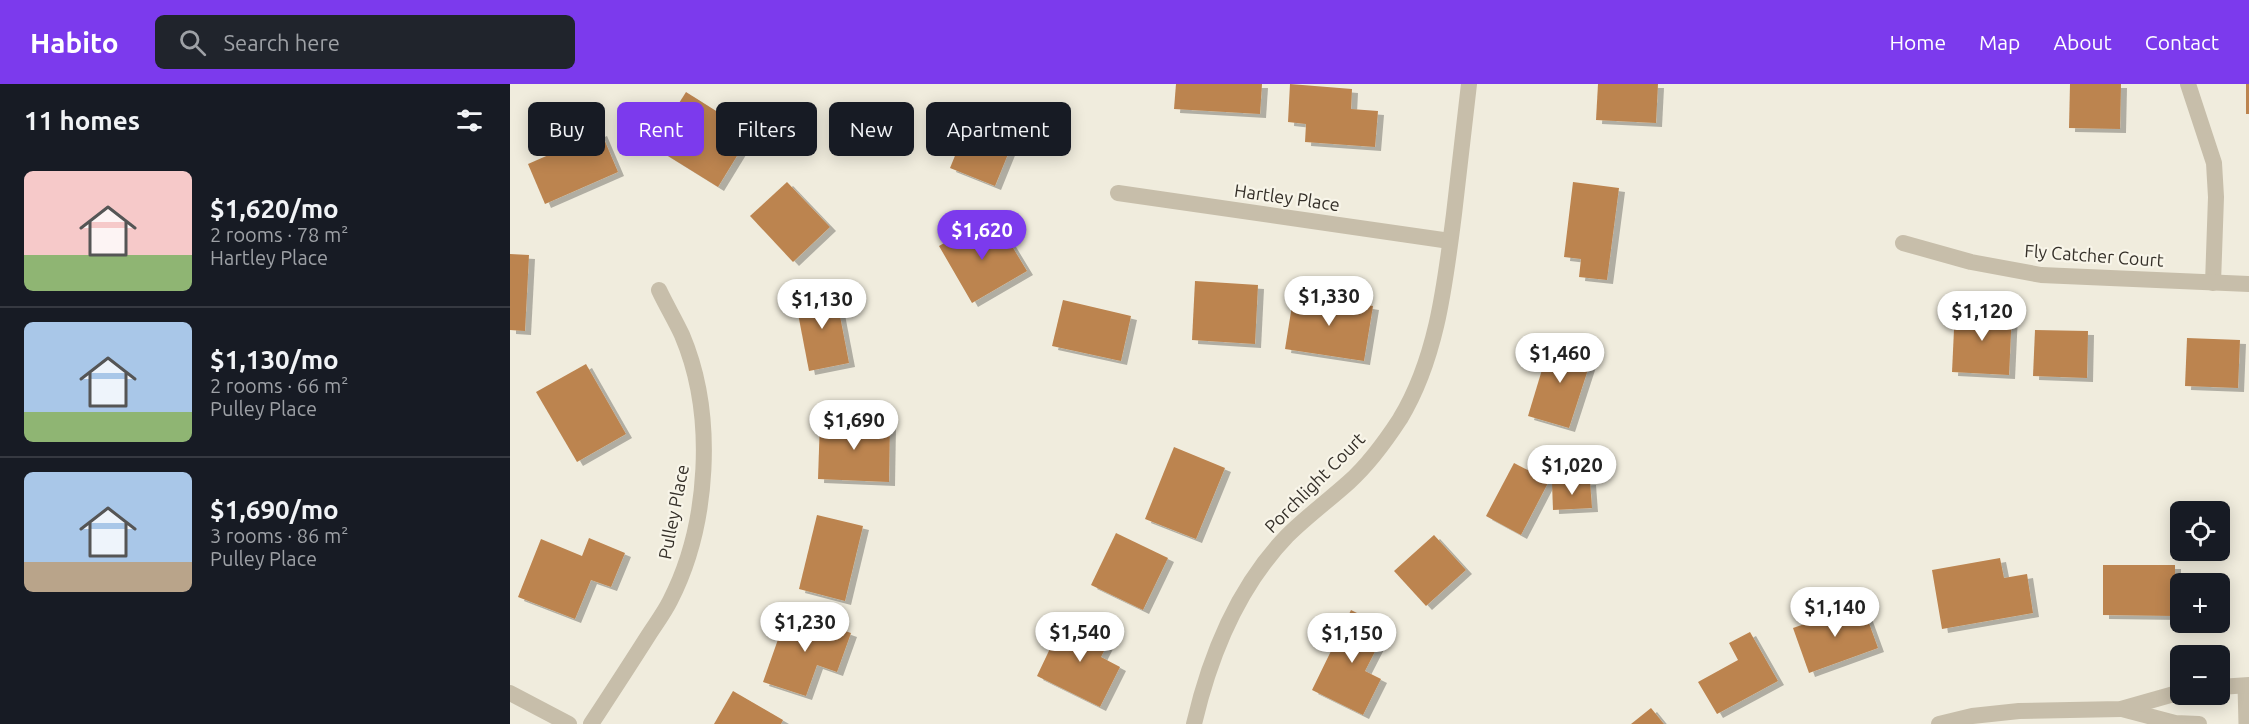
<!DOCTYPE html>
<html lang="en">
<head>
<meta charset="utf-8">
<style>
  body { margin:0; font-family:Ubuntu,sans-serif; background:#20242c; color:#f1f3f6; height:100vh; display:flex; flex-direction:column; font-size:22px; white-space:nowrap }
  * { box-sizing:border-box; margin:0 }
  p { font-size:20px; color:#9ea1a6 }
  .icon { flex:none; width:33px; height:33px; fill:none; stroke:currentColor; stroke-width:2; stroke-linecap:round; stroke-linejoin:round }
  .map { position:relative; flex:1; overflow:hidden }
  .details { display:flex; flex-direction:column; background:#171b24; width:510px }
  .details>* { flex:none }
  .top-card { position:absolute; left:18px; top:18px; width:570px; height:54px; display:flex; gap:12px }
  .fabs { position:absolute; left:1660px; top:417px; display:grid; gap:12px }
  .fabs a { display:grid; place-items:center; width:60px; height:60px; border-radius:9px; background:#171b24; box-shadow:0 3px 15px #0003; font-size:30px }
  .price { position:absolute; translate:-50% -51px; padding:0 14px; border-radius:21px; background:#fff; color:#222; font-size:20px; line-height:39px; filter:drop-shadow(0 2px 3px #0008) }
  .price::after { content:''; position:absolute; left:50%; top:36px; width:18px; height:14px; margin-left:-9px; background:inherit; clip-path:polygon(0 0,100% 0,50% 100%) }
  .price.selected { background:#7c3aed; color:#fff }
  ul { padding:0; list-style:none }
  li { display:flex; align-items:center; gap:18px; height:150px; padding:0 24px }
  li+li { border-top:2px solid #363941 }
  li span { display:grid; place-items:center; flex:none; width:168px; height:120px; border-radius:9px; color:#555 }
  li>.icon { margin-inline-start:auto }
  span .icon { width:72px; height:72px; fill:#fffc; stroke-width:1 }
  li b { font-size:26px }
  h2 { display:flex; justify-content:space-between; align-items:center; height:72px; padding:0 24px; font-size:26px }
  .chip { padding:0 21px; border-radius:9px; background:#171b24; box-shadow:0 3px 15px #0003; font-size:21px; line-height:54px }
  .chip.selected { background:#7c3aed; color:#fff }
  header { display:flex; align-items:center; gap:36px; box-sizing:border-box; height:84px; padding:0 30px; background:#7c3aed; color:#fff }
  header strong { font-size:28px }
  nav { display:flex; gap:33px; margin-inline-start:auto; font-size:21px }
  .search { width:420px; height:54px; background:#20242c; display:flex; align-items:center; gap:15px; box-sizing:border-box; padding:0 21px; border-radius:9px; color:#9ea1a6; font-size:22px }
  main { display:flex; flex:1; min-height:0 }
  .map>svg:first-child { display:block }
</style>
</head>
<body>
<header>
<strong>Habito</strong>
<div class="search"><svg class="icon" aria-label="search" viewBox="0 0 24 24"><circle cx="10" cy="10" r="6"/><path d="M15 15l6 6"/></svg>Search here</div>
<nav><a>Home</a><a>Map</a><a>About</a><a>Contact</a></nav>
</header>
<main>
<section class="details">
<h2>11 homes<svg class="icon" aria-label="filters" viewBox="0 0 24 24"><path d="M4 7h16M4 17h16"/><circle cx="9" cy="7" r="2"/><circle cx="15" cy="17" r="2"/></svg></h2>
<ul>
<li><span style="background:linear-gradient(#f6c9c9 70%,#8fb573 0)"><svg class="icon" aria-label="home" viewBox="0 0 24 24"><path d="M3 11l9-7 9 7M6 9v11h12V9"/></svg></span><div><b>$1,620/mo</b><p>2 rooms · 78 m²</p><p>Hartley Place</p></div></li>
<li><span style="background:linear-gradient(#a9c7e8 75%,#8fb573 0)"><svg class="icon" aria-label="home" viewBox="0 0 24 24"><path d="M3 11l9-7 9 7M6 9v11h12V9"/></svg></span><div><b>$1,130/mo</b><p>2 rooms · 66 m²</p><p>Pulley Place</p></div></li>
<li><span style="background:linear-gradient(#a9c7e8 75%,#b9a48a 0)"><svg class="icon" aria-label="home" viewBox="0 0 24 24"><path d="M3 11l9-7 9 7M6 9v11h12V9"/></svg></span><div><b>$1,690/mo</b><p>3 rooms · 86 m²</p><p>Pulley Place</p></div></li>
</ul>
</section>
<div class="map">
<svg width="1739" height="640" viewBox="0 0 1739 640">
  <defs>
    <filter id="shadow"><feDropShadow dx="6" dy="4" stdDeviation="0" flood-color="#0004"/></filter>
  </defs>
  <rect width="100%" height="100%" fill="#f0ecdd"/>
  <g fill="#bc844f" filter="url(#shadow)">
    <path d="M666,0H752L750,30L664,25Z"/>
    <path d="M780,0L842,5L841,25L868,27L865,63L795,58L796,40L778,38Z"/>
    <path d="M1088,0H1148L1146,39L1086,36Z"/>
    <path d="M1560,0H1611L1610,45L1559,44Z"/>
    <rect x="1736" y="0" width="3" height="30"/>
    <path d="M176,8L241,49L208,103L142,62Z"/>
    <path d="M466,20L511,38L485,102L440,84Z"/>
    <path d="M91,48L108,88L35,120L18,80Z"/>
    <path d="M277,98L320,143L283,178L240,132Z"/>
    <path d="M1063,98L1109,104L1097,196L1069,193L1071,175L1054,173Z"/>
    <path d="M474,136L485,155L494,149L517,187L462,219L429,162Z"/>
    <path d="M0,170L19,171L15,247L0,246Z"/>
    <path d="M685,197L748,201L745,260L682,256Z"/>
    <path d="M325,206L339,279L299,287L285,214Z"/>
    <path d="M784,209L863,222L854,277L775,265Z"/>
    <path d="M553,216L621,232L611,277L542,262Z"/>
    <path d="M1445,224L1502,227L1499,291L1442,288Z"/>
    <path d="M1525,246L1578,247L1577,294L1523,292Z"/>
    <path d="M1677,254L1730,256L1728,304L1675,302Z"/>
    <path d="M1041,256L1083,270L1059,344L1018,332Z"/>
    <path d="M76,280L116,350L67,378L26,308Z"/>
    <path d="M310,336L380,338L379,398L308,395Z"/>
    <path d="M664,363L715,384L686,455L635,435Z"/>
    <path d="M1004,379L1039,397L1011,451L976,432Z"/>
    <path d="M1080,397L1082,424L1043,426L1042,399Z"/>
    <path d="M307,431L353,442L335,517L289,505Z"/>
    <path d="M606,449L658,474L633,526L581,501Z"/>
    <path d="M924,451L956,486L916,522L884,487Z"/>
    <path d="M79,454L115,469L101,503L81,496L65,535L8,513L31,455L72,472Z"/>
    <path d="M1490,474L1494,494L1517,490L1523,529L1432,545L1422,486Z"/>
    <path d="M1593,481H1665V532L1593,531Z"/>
    <path d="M1352,520L1368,564L1299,589L1283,544Z"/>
    <path d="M841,526L877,544L855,587L871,595L853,631L802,606Z"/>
    <path d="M278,527L341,549L327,588L307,581L296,612L253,598Z"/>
    <path d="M555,533L600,555L591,573L610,583L590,623L527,592Z"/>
    <path d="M1240,548L1268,597L1207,630L1188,598L1228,576L1219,559Z"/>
    <path d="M223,607L273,636L271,640H204Z"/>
    <path d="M1141,624L1154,640H1121Z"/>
  </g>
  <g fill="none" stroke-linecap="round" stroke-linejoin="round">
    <path stroke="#c7beaa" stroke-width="15" d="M1735,602L1736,640"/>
    <g stroke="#c7beaa" stroke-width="16">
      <path d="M1678,0L1704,79L1706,113L1703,199"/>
      <path d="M608,109L940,157"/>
      <path d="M1393,159L1461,178L1531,191L1739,200"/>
      <path d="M1710,603L1739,601"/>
      <path d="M0,609L59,640"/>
      <path d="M1612,625L1665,639L1689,640"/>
      <path d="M81,640C100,611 119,582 138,552C145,541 154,529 160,517C199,441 206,331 172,251C165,236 156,221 149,206"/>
      <path d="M684,640C700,571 727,504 777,452C796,433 819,416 839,398C859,380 875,358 890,335C927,274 935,200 944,130C949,87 954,43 959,0"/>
      <path d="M1429,640L1462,632L1509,627L1611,625L1671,608"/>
    </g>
  </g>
  <g text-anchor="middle" stroke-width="4.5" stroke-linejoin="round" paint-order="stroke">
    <g font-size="18" fill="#353029" stroke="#f8f5e9">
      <text transform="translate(777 114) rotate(8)" y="6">Hartley Place</text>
      <text transform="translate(1584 172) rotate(4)" y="6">Fly Catcher Court</text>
      <text transform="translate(805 399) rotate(-45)" y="6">Porchlight Court</text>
      <text transform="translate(164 428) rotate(-79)" y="6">Pulley Place</text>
    </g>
  </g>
</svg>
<div class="fabs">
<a><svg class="icon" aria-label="locate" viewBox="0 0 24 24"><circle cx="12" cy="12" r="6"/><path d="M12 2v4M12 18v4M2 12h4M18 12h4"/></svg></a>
<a>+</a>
<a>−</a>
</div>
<b class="price selected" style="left:472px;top:177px">$1,620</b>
<b class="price" style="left:819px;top:243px">$1,330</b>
<b class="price" style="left:312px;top:246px">$1,130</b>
<b class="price" style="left:1472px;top:258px">$1,120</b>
<b class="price" style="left:1050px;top:300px">$1,460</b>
<b class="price" style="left:344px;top:367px">$1,690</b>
<b class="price" style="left:1062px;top:412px">$1,020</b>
<b class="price" style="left:1325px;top:554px">$1,140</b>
<b class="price" style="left:295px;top:569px">$1,230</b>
<b class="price" style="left:570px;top:579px">$1,540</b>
<b class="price" style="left:842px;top:580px">$1,150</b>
<div class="top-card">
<a class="chip">Buy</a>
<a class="chip selected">Rent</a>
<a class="chip">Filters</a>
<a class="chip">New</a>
<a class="chip">Apartment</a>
</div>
</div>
</main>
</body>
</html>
